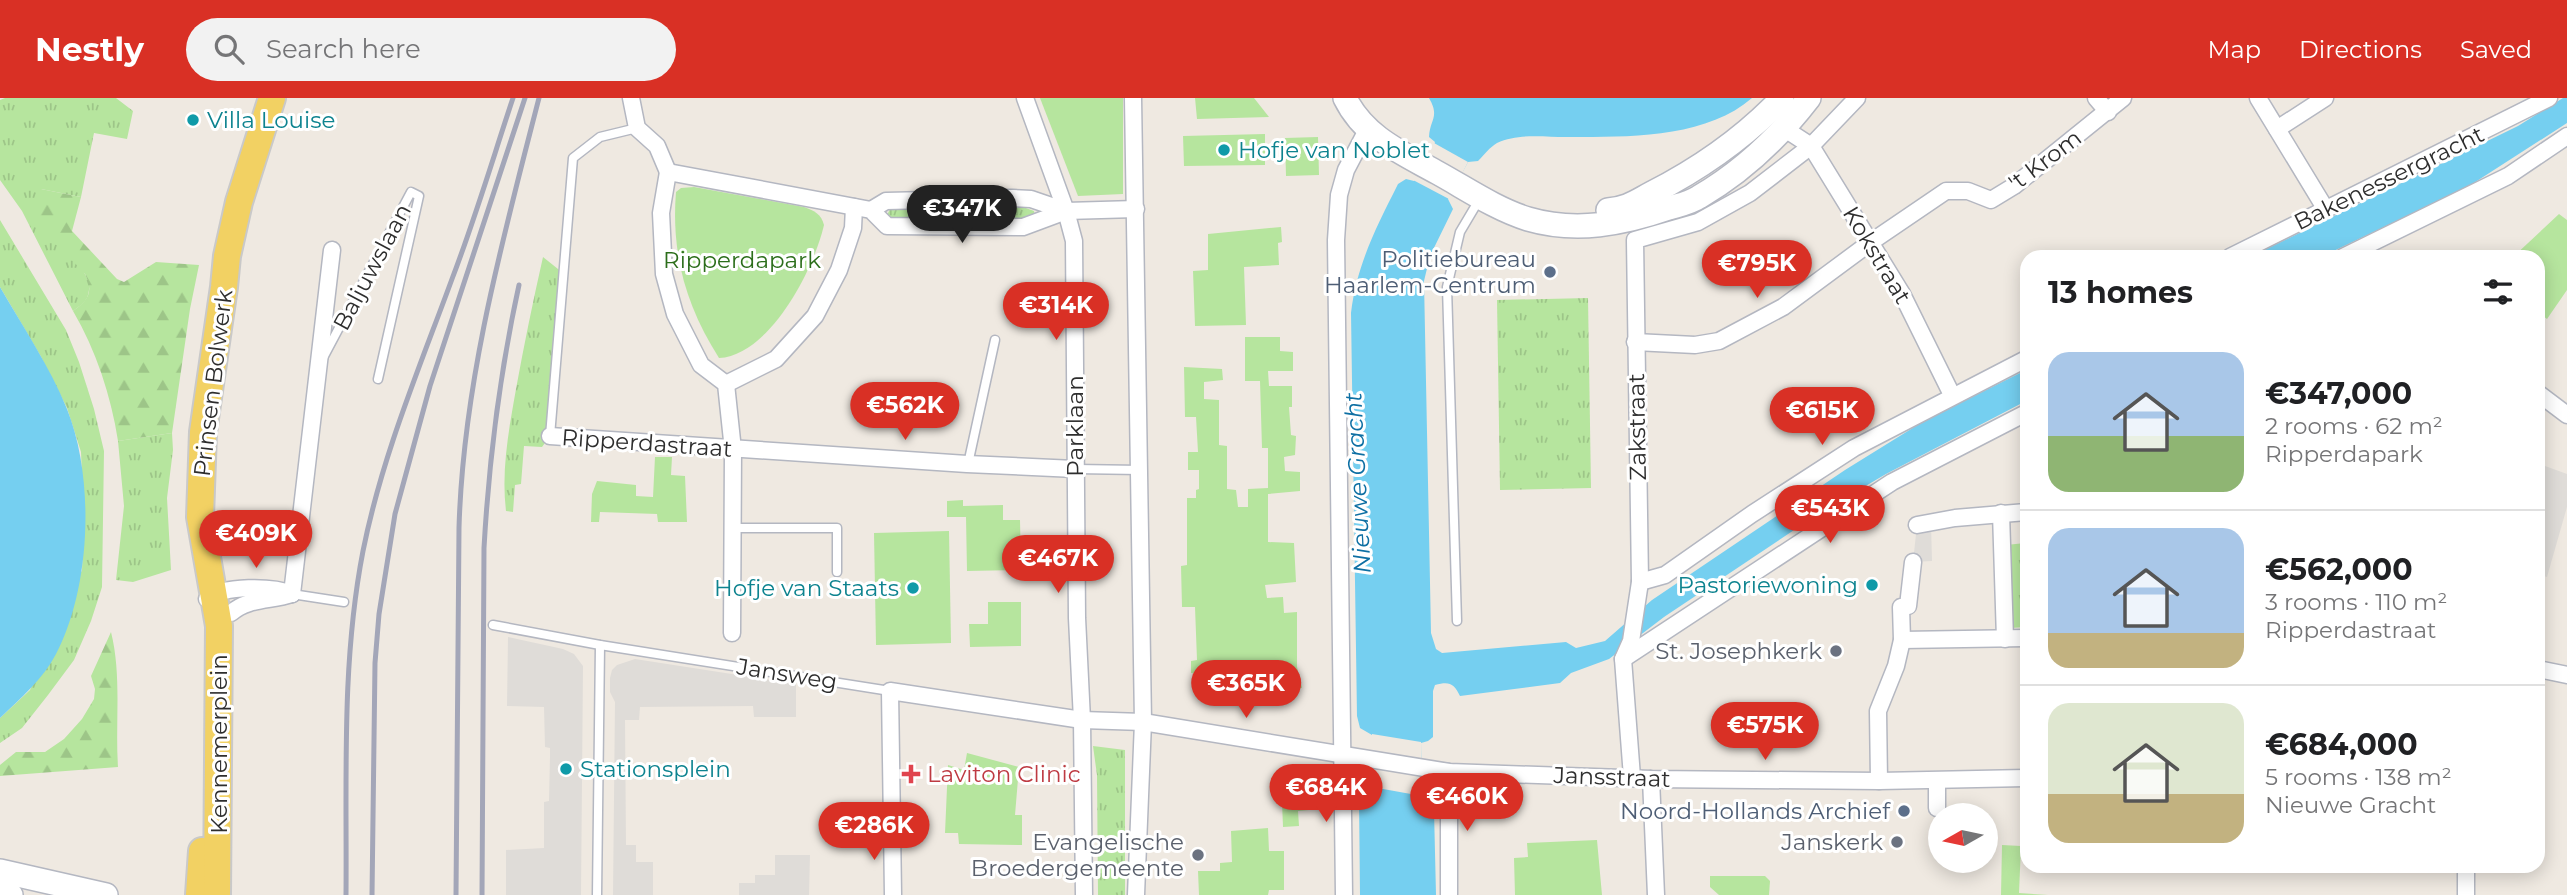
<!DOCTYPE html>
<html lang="en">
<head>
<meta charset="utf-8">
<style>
  body { margin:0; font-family:Montserrat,sans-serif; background:#f2f2f2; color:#202124; height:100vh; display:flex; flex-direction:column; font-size:26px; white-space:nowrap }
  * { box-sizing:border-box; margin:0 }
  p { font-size:23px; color:#757577 }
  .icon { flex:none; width:38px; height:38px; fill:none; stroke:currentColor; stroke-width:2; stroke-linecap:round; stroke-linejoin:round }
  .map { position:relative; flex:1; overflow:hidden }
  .panel { position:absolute; left:2020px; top:152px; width:525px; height:623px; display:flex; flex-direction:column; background:#fff; border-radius:21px; box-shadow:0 4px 18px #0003 }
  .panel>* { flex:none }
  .needle { width:46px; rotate:261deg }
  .buttons { position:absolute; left:1928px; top:705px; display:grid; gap:14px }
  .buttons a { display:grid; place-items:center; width:70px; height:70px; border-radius:50%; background:#fff; box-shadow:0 4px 18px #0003; font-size:35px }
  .price { position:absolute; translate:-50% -60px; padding:0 16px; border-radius:24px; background:#d93025; color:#fff; font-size:23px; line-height:46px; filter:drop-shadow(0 2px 4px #0008) }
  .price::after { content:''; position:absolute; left:50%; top:42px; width:21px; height:16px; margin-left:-10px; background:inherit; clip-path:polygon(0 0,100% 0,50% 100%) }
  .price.selected { background:#222; color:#fff }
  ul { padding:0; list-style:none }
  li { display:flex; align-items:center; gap:21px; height:175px; padding:0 28px }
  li+li { border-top:2px solid #e0e0e0 }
  li span { display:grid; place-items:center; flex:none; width:196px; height:140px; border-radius:21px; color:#555 }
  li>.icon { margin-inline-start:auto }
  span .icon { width:84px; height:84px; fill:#fffc; stroke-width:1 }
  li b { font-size:30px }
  h2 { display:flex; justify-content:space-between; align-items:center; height:84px; padding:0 28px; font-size:30px }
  header { display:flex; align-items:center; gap:42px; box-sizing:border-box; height:98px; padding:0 35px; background:#d93025; color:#fff }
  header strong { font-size:33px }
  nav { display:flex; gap:38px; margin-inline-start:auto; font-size:24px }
  .search { width:490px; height:63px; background:#f2f2f2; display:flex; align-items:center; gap:18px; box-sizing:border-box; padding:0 24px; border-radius:38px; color:#757577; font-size:26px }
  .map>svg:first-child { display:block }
</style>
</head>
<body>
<header>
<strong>Nestly</strong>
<div class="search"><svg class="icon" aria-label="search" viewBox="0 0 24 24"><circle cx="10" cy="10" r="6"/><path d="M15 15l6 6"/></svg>Search here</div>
<nav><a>Map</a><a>Directions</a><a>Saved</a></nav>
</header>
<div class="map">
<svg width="2567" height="797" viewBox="0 0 2567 797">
  <defs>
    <pattern id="grass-tufts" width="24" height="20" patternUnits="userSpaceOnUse" patternTransform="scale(1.75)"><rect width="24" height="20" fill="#b6e59e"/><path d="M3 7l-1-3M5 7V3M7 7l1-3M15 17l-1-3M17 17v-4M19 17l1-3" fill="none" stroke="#9dc588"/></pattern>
    <pattern id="forest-firs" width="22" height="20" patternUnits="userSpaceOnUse" patternTransform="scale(1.75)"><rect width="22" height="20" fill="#b6e59e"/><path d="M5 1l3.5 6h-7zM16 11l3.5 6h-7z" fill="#9dc588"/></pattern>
  </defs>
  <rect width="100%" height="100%" fill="#efe9e1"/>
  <g fill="url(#grass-tufts)">
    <path d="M5,0H116L133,13L127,41L94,35L81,99L41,91L89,184C90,200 86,204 73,213L22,113L0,82V2Z"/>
    <path d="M904,108L1023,109L1034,113L1035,120L1031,122H892L887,117L891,109Z"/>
    <path d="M0,122L66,232L79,264L94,311L104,353L102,489L91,523L74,562L48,597L22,630L0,645V620L30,592L82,472L84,426L81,354L67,310L40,257L0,189Z"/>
    <path d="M543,159L563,175L550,338L542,349L524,348L521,386L515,387L513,414L506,413C501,372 509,331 516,291C524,247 533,203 543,159Z"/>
    <path d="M1588,200L1591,390L1500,392L1497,202Z"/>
    <path d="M172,335L173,352L167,400L171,472L133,484L116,482L124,408L118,343Z"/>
    <path d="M2025,445L2026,529L2010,530L2006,447Z"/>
    <path d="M1093,648L1125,652V797H1098L1097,677Z"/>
  </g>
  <g fill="url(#forest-firs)">
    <path d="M41,91L81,99L72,133L117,181L124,184L156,164L199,167L190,211L172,335L118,343C111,298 96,252 73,213C88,202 94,194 85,176L45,133L38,120Z"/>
    <path d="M111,534C122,578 115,624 118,669L0,678V667L16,654H45L64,641L82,621L94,601L95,591L91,578Z"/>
  </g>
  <g fill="#b6e59e">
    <path d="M1040,0H1123V96L1078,98Z"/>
    <path d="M1195,0H1254L1269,19L1197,21Z"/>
    <path d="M1265,36V67L1184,68L1183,38Z"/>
    <path d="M1318,39L1319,77L1286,78L1285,40Z"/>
    <path d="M694,89L804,109C815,113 821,116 824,127C814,171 770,257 719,260C686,208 671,156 676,94L681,90Z"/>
    <path d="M2559,116L2567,122V192L2547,221L2538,214V159H2513Z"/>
    <path d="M1281,129L1282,144L1278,145L1279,167L1244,169L1246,227L1195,228L1193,173L1208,172V136Z"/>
    <path d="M1245,239H1280V253L1293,254V273H1268L1269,288H1292V309H1289L1291,337L1296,338L1295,357L1284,359L1285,373L1300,374V393L1268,396V444L1294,445L1296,484L1265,487L1267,500L1283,499L1284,515L1297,514V569L1302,590L1191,575V563L1197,562L1195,509H1182L1181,468L1187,467V400H1196V392L1199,391V372H1188V354H1198L1196,319H1185L1184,269L1222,271L1223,282L1204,284V301L1219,302V347L1227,348V391L1236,392L1238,409H1248V391L1268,390V350H1262L1260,283H1245Z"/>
    <path d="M655,359H672L671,377L685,378L687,424H658L657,416L600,414L599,424H591L592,396L597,383L636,387V398L653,399Z"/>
    <path d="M963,402V408L1003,407V422H1020L1021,472L967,473L966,419H947V403Z"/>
    <path d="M949,433L951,545L876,547L874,435Z"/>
    <path d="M988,504H1021V548L970,549L969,526H988Z"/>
    <path d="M967,655L1019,669L1015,717H1022V747L959,746L958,735H945L948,667L964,672Z"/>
    <path d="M1309,703V712L1298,713L1299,728L1283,729L1282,704Z"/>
    <path d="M1268,730L1269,753H1284V792H1269L1268,797H1199L1198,773H1220V765L1232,764L1231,733Z"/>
    <path d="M1597,742L1602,797H1515L1514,760L1528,759L1527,745Z"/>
    <path d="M2002,747L2021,748L2019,795L2048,797H2001Z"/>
    <path d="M1710,778H1765L1770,783L1769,797H1719L1710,789Z"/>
  </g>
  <g fill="#dfdcd8">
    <path d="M2545,368L2567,376V409L2547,479L2538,476V391Z"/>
    <path d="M1931,426L1932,463L1913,464L1917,427Z"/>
    <path d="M508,539L563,551L574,556L583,568L581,797H506V752L544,750V704L549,703L550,659V650L545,649L544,609L507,608Z"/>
    <path d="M635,561L796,586V619H754L753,608L640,609L639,622H625L626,747H636V764H653V797H613L615,604L610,594V580L612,572L617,567Z"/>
    <path d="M775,757H810L809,797H739V785H755V777H775Z"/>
  </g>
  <g fill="#75cff0">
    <path d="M1429,0H1752C1705,41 1625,39 1566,39C1544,39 1518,35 1497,45C1490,49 1484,57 1478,63L1468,64L1448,101L1453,111L1430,158L1424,183L1431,535L1436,551L1442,555L1566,544L1576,550L1605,543L1652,502L1845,372L1924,323L2026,272V303L1886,376L1818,416L1664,519L1609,561L1571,575L1560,585L1460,598C1454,585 1449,583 1435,587L1433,593V639L1428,643L1421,645L1422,698L1432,704L1434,712L1436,797H1360L1359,699L1364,690L1372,689V637L1360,630L1357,618L1351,215C1357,166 1376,130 1398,86L1406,81L1414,83L1434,47L1435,44L1429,39C1430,21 1440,19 1429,0Z"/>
    <path d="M2563,0H2567V25L2466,90L2321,159H2250L2518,28Z"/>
    <path d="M0,189C23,229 50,269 67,311C95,381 91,489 56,556C43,581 20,601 0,620Z"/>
  </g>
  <g fill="#efe9e1">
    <path d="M1434,45L1468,64L1449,101L1413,82Z"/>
    <path d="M1372,636L1421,644L1422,698L1372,689Z"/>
  </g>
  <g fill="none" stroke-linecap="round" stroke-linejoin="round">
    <g stroke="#b4b7c1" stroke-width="11">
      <g id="lane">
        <path d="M323,260L411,94L419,98L378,281"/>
        <path d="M550,338L573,60L600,39L637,30"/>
        <path d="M968,366L995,242"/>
        <path d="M1075,371L1141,372"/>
        <path d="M733,430H837V474"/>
        <path d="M292,496L344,504"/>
        <path d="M1457,523L1447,189L1460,134L1479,102"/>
        <path d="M493,527L600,547L890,593"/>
        <path d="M597,797L600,547"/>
      </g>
    </g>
    <g stroke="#b4b7c1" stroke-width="19">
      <g id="street">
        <path d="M631,0L637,30L657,48L668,74"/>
        <path d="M1025,0L1066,113L1074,143L1077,520L1082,622L1084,797"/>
        <path d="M1133,0L1143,624L1136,797"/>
        <path d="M2096,0L2108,14"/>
        <path d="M2258,0L2325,110"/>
        <path d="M1785,31L1811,48L1902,196L1952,297"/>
        <path d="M2277,31L2325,0"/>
        <path d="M668,74L661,115L664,176L675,216L701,267L726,286L733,352L732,535"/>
        <path d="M668,74L871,112L887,128L1023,129L1066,113L1136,111"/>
        <path d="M871,112L886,103L1012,100L1031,101L1066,113"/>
        <path d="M2230,159L2549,0"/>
        <path d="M2343,159L2508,78L2567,38"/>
        <path d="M1635,244L1695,247L1719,243L1783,209L1871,144L1946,93H1968L1991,102L2014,88L2123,0"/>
        <path d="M726,286L776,261L815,218L839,172L853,130L854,109"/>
        <path d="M2538,295L2567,317"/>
        <path d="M550,338L967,366L1075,371"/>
        <path d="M2001,415L2005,541"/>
        <path d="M1917,427L1955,420L2026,414"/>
        <path d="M1640,484L1665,477L1752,416L1854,350L2026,261"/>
        <path d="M292,496L332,152"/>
        <path d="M207,501C223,487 273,488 292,496"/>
        <path d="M231,515C248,500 271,503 292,496"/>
        <path d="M1902,542L2026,540"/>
        <path d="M1623,561L1892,384L2026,315"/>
        <path d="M2538,571L2567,577"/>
        <path d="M1449,674V797"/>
        <path d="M1632,679L1623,561L1631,543L1640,484L1635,142L1698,124L1750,95L1811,48L1857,0"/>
        <path d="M1651,681L1656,797"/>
        <path d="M1879,683L1878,613L1896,568L1902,542L1901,509L1908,508L1913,464"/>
        <path d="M1937,710V683"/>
        <path d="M2466,768V797"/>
        <path d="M893,797L890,593L1082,622L1143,624L1449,674L1651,681L1879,683L2026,680"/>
        <path d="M1344,797L1336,142L1339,97L1346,72L1367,32"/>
      </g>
    </g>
    <g stroke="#b4b7c1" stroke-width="26">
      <g id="secondary">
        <path d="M1345,0C1364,39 1402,55 1438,75C1467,91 1496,111 1528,121C1576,135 1623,126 1669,110C1679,107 1690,105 1699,99C1742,74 1779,39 1809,0"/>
        <path d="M1608,112C1628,110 1635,104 1652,95C1701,70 1744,40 1782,0"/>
        <path d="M0,773L106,797"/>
        <path d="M0,795L11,797"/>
      </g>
    </g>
    <g stroke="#c9c9c9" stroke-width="30">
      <g id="primary">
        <path d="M199,797L202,753"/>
        <path d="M217,797L219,528L200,419L203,334L224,189L227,158L239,104L272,0"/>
      </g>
    </g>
    <use href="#lane" stroke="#fff" stroke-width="8"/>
    <use href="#street" stroke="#fff" stroke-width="16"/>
    <use href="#secondary" stroke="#fff" stroke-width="23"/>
    <use href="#primary" stroke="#f2d163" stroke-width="26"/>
    <g stroke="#a3a6b8" stroke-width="5">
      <path d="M346,797C347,682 341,566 363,453C382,358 419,271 452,181C475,121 493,60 513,0"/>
      <path d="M372,797L375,565L379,516L395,416L430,288L525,0"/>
      <path d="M456,797L459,430C463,285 503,140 539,0"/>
      <path d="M482,797L484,450C489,361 500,274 519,187"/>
    </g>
  </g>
  <g fill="#0f9aa8" stroke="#fff" stroke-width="2.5">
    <circle cx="193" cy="22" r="7"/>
    <circle cx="1224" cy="52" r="7"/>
    <circle cx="1872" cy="487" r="7"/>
    <circle cx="913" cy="490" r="7"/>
    <circle cx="566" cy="671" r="7"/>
  </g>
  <g fill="#5c6f8a" stroke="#fff" stroke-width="2.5">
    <circle cx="1550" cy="174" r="7"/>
    <circle cx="1904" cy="713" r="7"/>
  </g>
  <g fill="#6b7280" stroke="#fff" stroke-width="2.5">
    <circle cx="1836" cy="553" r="7"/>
    <circle cx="1897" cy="744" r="7"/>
    <circle cx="1198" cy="757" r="7"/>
  </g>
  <path fill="#e0444e" stroke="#fff" stroke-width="2.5" d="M907.5 665.5h7v7h7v7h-7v7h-7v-7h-7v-7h7z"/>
  <g text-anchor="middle" stroke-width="6" stroke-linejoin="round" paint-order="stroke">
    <g font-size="23" fill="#0d838f" stroke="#fff" text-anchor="start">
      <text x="207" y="30">Villa Louise</text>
      <text x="1238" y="60">Hofje van Noblet</text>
      <text x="1858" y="495" text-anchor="end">Pastoriewoning</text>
      <text x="899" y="498" text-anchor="end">Hofje van Staats</text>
      <text x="580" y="679">Stationsplein</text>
    </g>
    <g font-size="23" fill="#2e2e2e" stroke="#fff">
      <text transform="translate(2045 62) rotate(-37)" y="8">'t Krom</text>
      <text transform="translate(2389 80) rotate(-26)" y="8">Bakenessergracht</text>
      <text transform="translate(1877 157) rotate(59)" y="8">Kokstraat</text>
      <text transform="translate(372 169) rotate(-62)" y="8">Baljuwslaan</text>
      <text transform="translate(213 285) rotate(-83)" y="8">Prinsen Bolwerk</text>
      <text transform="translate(1075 328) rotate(-90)" y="8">Parklaan</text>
      <text transform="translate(1637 329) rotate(-91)" y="8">Zakstraat</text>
      <text transform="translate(647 345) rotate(4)" y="8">Ripperdastraat</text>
      <text transform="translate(787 576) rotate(9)" y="8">Jansweg</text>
      <text transform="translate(219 646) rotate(-90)" y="8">Kennemerplein</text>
      <text transform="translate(1612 679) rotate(2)" y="8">Jansstraat</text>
    </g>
    <g font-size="23" fill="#4e5e75" stroke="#fff" text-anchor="end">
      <text x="1536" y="169">Politiebureau<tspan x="1536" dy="26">Haarlem-Centrum</tspan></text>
      <text x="1890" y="721">Noord-Hollands Archief</text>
    </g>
    <g font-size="23" fill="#2c6e1b" stroke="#fff">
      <text x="742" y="170">Ripperdapark</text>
    </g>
    <g font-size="23" fill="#5b616d" stroke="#fff" text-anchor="end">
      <text x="1822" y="561">St. Josephkerk</text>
      <text x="1184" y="752">Evangelische<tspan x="1184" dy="26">Broedergemeente</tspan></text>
      <text x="1883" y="752">Janskerk</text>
    </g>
    <g font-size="23" fill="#be3a42" stroke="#fff" text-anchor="start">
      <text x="927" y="684">Laviton Clinic</text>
    </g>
    <g font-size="24" font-style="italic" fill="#0d6fa3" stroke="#fff">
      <text transform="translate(1358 385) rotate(-93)" y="8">Nieuwe Gracht</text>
    </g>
  </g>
</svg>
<div class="buttons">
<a><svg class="needle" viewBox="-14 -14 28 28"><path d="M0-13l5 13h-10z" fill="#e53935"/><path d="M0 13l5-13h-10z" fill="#757577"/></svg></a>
</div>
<b class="price selected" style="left:962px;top:147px">€347K</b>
<b class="price" style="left:1757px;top:202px">€795K</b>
<b class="price" style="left:1056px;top:244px">€314K</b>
<b class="price" style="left:905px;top:344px">€562K</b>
<b class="price" style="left:1822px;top:349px">€615K</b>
<b class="price" style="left:1830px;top:447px">€543K</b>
<b class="price" style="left:256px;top:472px">€409K</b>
<b class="price" style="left:1058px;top:497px">€467K</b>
<b class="price" style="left:1246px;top:622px">€365K</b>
<b class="price" style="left:1765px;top:664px">€575K</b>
<b class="price" style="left:1326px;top:726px">€684K</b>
<b class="price" style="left:1467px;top:735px">€460K</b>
<b class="price" style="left:874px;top:764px">€286K</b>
<section class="panel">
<h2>13 homes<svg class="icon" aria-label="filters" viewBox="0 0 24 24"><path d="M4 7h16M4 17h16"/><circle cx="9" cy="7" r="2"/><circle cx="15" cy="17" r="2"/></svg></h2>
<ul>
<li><span style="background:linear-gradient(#a9c7e8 60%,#8fb573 0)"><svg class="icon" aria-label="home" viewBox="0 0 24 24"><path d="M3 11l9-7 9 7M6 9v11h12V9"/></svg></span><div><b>€347,000</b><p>2 rooms · 62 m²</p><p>Ripperdapark</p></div></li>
<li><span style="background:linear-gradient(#a9c7e8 75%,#c2b280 0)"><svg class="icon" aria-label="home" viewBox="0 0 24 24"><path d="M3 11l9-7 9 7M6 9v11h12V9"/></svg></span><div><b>€562,000</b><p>3 rooms · 110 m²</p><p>Ripperdastraat</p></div></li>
<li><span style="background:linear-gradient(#dfe7d0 65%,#c2b280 0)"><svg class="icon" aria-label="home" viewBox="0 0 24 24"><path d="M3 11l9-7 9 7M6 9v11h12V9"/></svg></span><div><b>€684,000</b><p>5 rooms · 138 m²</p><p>Nieuwe Gracht</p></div></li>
</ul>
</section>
</div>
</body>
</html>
